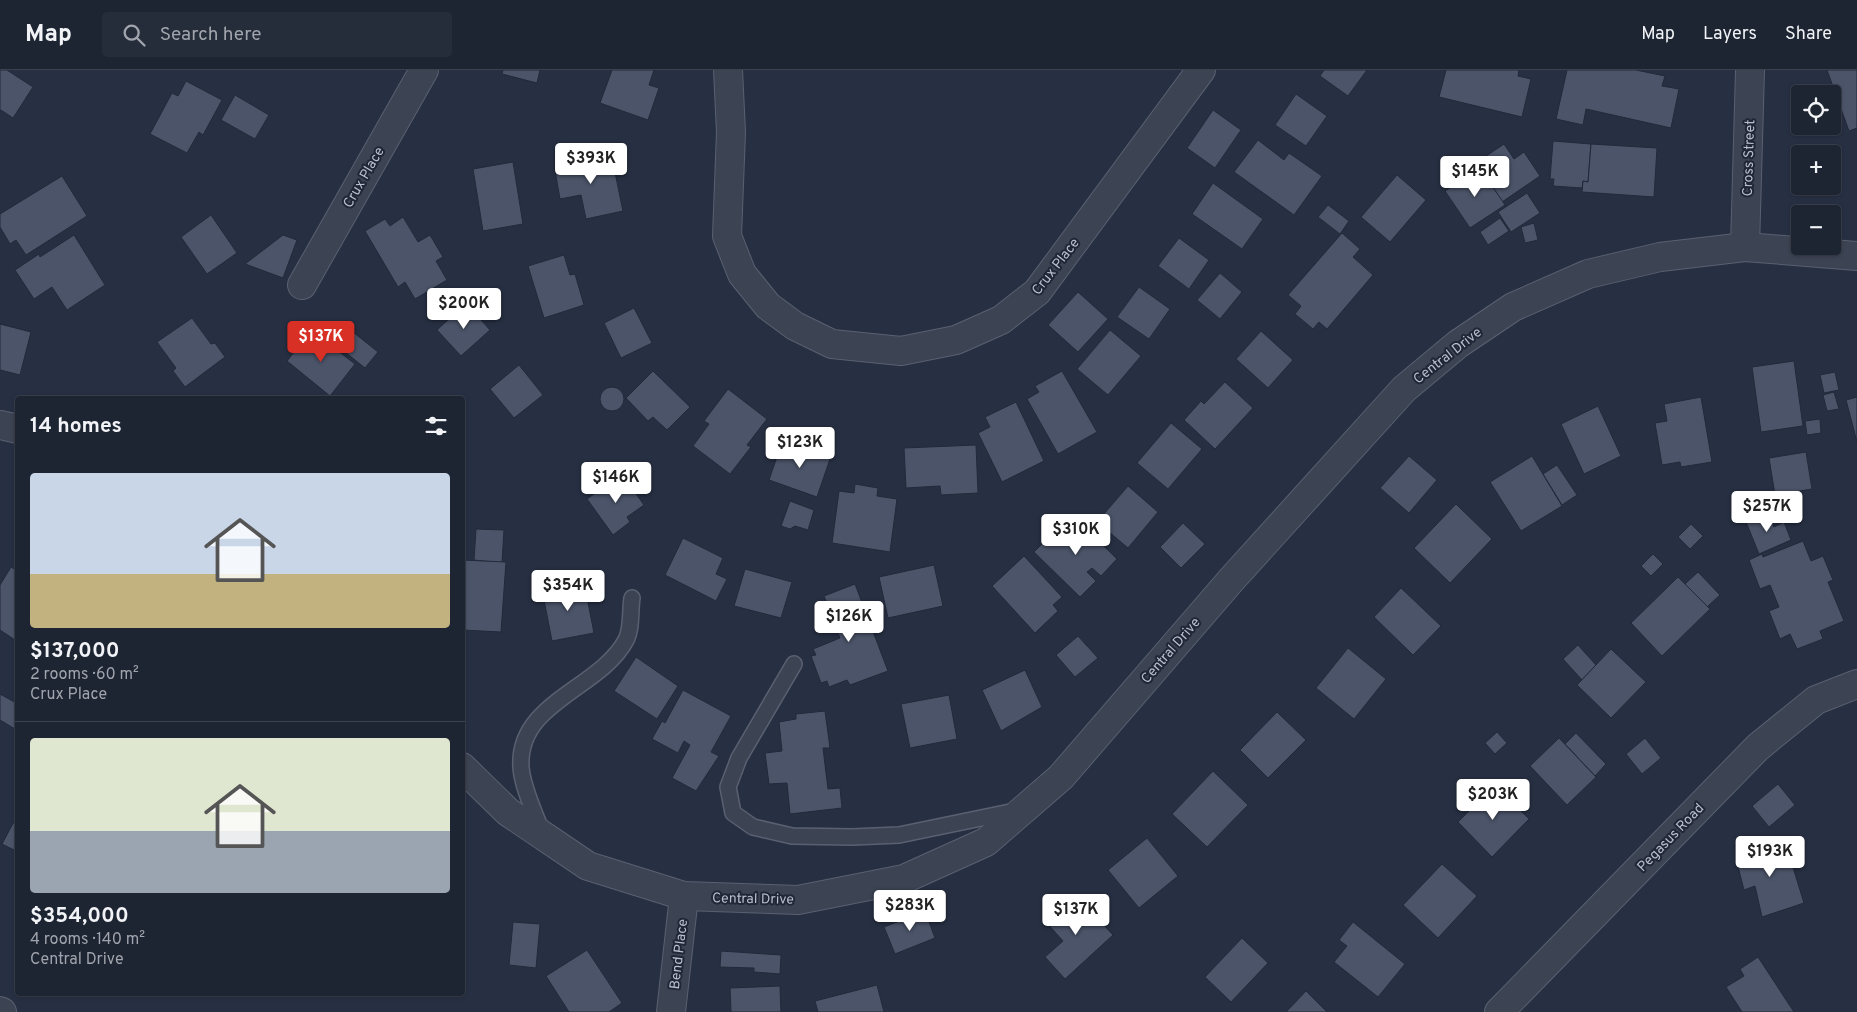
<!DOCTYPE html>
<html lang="en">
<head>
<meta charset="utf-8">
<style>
  body { margin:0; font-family:Overpass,sans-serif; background:#252c3a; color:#f1f3f6; height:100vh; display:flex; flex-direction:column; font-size:19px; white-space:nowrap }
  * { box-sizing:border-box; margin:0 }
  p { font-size:16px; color:#a0a4ac }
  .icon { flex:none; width:28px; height:28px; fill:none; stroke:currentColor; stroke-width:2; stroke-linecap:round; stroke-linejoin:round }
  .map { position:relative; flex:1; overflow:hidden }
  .sheet { position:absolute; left:15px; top:326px; width:450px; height:600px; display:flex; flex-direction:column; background:#1d2432; border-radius:5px; box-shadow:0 1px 4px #0004,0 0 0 1px #3b414d }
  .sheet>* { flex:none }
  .tools { position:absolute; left:1791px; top:15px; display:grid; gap:10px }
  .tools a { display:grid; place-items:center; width:50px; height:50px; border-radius:5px; background:#1d2432; box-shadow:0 1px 4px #0004,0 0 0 1px #3b414d; font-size:25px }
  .price { position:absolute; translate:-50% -42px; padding:0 11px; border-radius:5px; background:#fff; color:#222; font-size:16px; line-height:32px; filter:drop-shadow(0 1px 2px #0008) }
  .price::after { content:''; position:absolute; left:50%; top:30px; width:15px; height:11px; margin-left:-8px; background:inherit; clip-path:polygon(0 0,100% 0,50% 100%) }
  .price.selected { background:#d93025; color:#fff }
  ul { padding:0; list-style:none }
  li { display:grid; align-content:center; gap:10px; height:265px; padding:0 15px }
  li+li { border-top:1px solid #3b414d }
  li span { display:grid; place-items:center; height:155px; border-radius:5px; color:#555 }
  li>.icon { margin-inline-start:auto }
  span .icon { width:90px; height:90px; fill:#fffc; stroke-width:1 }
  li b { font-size:21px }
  h2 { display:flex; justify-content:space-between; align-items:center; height:60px; padding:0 15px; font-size:21px }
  header { display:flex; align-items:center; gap:30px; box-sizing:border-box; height:70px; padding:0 25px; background:#1d2432; border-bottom:1px solid #3b414d }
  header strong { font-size:24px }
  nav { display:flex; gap:28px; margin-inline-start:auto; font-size:18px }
  .search { width:350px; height:45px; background:#252c3a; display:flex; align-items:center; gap:12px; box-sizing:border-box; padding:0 18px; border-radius:5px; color:#a0a4ac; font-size:19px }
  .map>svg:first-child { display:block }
</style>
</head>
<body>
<header>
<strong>Map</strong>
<div class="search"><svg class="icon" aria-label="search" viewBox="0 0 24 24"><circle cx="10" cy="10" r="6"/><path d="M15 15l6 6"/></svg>Search here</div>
<nav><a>Map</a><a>Layers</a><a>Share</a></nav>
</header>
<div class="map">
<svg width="1857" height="942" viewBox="0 0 1857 942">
  <rect width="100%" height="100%" fill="#273043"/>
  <g fill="#4b5469" stroke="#22293a">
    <path d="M0,0H7L33,17L13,48L1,40L0,42Z"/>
    <path d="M503,0H540L537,13L502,4Z"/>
    <path d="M612,0H654L649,15L659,18L648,50L600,33Z"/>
    <path d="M1324,0H1367L1348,26L1320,6Z"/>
    <path d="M1446,0H1519L1518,6L1531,9L1522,47L1439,27Z"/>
    <path d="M1567,0H1636L1665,6L1662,16L1679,19L1671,58L1586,39L1583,55L1556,49Z"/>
    <path d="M1827,0H1857V58L1849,61Z"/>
    <path d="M186,11L222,30L203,65L199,62L187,83L150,64L172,23L178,26Z"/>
    <path d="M1296,24L1327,46L1306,76L1275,55Z"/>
    <path d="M235,25L269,45L255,69L221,50Z"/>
    <path d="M1213,40L1241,60L1215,98L1187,78Z"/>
    <path d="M1258,70L1284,90L1289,83L1322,106L1294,145L1234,102Z"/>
    <path d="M1553,71L1591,74L1588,112L1583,111L1582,118L1553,116L1554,109H1550Z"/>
    <path d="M1504,74L1514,89L1524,82L1540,106L1502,132L1476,93Z"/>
    <path d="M1591,74L1657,78L1654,127L1582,122L1583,111L1588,112Z"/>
    <path d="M611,83L623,141L586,149L581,125L560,129L554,95Z"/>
    <path d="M513,92L523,154L483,161L473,99Z"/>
    <path d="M1480,98L1505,135L1470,158L1445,121Z"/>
    <path d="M1397,105L1426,130L1390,172L1361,147Z"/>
    <path d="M62,106L87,146L26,185L16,170L10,174L0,157V144Z"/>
    <path d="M1213,113L1263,149L1242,179L1192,144Z"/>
    <path d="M1527,123L1540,143L1511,162L1498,142Z"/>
    <path d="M1328,135L1349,151L1340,164L1318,147Z"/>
    <path d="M211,145L237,183L207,204L181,167Z"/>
    <path d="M403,147L418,172L430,165L443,187L436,191L447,210L415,229L405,212L398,217L365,161L385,149L390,156Z"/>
    <path d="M1500,148L1509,161L1488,175L1480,162Z"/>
    <path d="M1534,153L1538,170L1525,173L1521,157Z"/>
    <path d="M1342,163L1360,179L1353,187L1373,205L1327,259L1319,252L1313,259L1295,244L1301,236L1288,225Z"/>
    <path d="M74,165L105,215L67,240L52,217L34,229L15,200L39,184L40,187Z"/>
    <path d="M283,165L297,170L283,208L245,194Z"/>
    <path d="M1179,168L1209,190L1189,219L1158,196Z"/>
    <path d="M564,185L570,205L575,204L584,235L544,248L528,196Z"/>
    <path d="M1220,203L1242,222L1220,249L1197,230Z"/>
    <path d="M1139,217L1170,239L1149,269L1117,247Z"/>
    <path d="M1078,222L1108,249L1078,282L1048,255Z"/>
    <path d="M466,233L490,260L461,286L437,260Z"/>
    <path d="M634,238L652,273L621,288L604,253Z"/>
    <path d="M192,248L211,274L215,273L225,287L185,317L173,301L176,298L157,272Z"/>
    <path d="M0,254L31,262L20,305L0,300Z"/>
    <path d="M348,258L378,282L365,298L335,274Z"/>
    <path d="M311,260L355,294L330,326L287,291Z"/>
    <path d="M1110,260L1141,286L1108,325L1077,299Z"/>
    <path d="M1261,261L1293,290L1268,318L1236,289Z"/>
    <path d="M1794,291L1803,356L1761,362L1752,297Z"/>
    <path d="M519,295L543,325L514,348L490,319Z"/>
    <path d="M653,301L690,337L667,360L653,347L648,351L626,328Z"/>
    <path d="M1062,301L1097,362L1058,384L1027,329L1039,322L1035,316Z"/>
    <path d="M1835,302L1839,320L1824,323L1820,305Z"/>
    <path d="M1225,312L1253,338L1215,379L1184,350L1201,331L1204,334Z"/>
    <circle cx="612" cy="329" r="12"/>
    <path d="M728,319L767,349L747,375L751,377L730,404L693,376L709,354L704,351Z"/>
    <path d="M1834,322L1839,339L1827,341L1823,325Z"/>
    <path d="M1701,327L1712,392L1681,397L1680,392L1662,395L1655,353L1667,351L1664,334Z"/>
    <path d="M1857,327V372L1846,330Z"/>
    <path d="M1016,332L1044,391L1002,412L978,363L990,357L985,347Z"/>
    <path d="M1598,336L1621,386L1584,404L1561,354Z"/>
    <path d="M1820,349L1821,363L1807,365L1805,351Z"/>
    <path d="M1171,353L1202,379L1168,419L1137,393Z"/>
    <path d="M782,372L830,389L817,427L769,410Z"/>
    <path d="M976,375L978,423L941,425L940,416L906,418L904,378Z"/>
    <path d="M1806,382L1812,419L1775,425L1769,388Z"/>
    <path d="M1409,386L1437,410L1409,443L1380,418Z"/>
    <path d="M1532,386L1562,436L1521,461L1490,412Z"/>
    <path d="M1557,395L1577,425L1562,435L1543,404Z"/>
    <path d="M622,404L644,435L627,447L630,452L613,465L587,429Z"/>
    <path d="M855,414L878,418L877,426L897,429L890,482L832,473L839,421L854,423Z"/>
    <path d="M1128,416L1158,442L1128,478L1097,452Z"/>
    <path d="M790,431L814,440L808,460L795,456L790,459L781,456Z"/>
    <path d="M1456,434L1492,469L1450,513L1414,478Z"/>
    <path d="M1768,442L1774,457L1784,452L1791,470L1759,484L1746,452Z"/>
    <path d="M1072,445L1117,489L1101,506L1092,498L1087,502L1096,511L1080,527L1034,482L1048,468L1056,476L1062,469L1056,463Z"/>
    <path d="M1183,453L1205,474L1181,498L1160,477Z"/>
    <path d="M1691,454L1703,466L1690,479L1678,467Z"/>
    <path d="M476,459L504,460L502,493L474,490Z"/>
    <path d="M683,468L723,488L716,504L727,509L716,531L665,505Z"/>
    <path d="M1803,471L1811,491L1823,486L1833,510L1828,512L1844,551L1820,561L1823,569L1797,579L1790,564L1780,569L1769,541L1779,537L1770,515L1760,519L1749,490L1762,484L1763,487Z"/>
    <path d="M1653,484L1663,494L1651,506L1641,496Z"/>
    <path d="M1024,486L1062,527L1053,535L1058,541L1035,563L992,516Z"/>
    <path d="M462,490L506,492L501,562L462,560Z"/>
    <path d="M934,495L943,536L888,548L879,507Z"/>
    <path d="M11,497L18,501V572L0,560V515Z"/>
    <path d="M745,499L792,512L781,548L734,536Z"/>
    <path d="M1698,502L1720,525L1707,537L1685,514Z"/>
    <path d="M1678,507L1710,539L1662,586L1631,553Z"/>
    <path d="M584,512L594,563L552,571L542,520Z"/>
    <path d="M855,514L888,601L850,615L847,610L829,617L827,611L821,613L811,586L816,585L813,579L840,568L824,526Z"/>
    <path d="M1401,518L1441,556L1413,585L1374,547Z"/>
    <path d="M1078,566L1098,588L1075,607L1056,585Z"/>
    <path d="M1578,575L1596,595L1582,610L1563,589Z"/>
    <path d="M1348,578L1386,609L1354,649L1316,618Z"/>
    <path d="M1611,579L1646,612L1611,648L1577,615Z"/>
    <path d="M636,587L678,616L657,649L614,621Z"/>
    <path d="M1025,600L1042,637L1001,661L982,620Z"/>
    <path d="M683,620L731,646L711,682L719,686L696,721L672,708L690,675L684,671L678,683L652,669L662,651L665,653Z"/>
    <path d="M0,624L18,634V655L15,659L0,650Z"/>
    <path d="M949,625L957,669L910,678L901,634Z"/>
    <path d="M825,641L830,678H823L828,719L840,718L842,738L790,744L787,713L769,714L765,683L782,681L779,652L796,649V644Z"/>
    <path d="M1277,642L1306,670L1268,708L1240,680Z"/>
    <path d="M1497,662L1507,673L1495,684L1485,673Z"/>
    <path d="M1576,663L1606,694L1595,706L1565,674Z"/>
    <path d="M1559,668L1596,707L1567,735L1530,696Z"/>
    <path d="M1645,668L1661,688L1642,704L1626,684Z"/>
    <path d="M1213,701L1248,735L1207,777L1172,744Z"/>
    <path d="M1778,714L1795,735L1769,757L1752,736Z"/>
    <path d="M1495,715L1529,749L1492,787L1458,752Z"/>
    <path d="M18,744V782L2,774Z"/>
    <path d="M1147,768L1178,806L1139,838L1108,800Z"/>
    <path d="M1768,768L1772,784L1788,781L1804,833L1762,847L1755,816L1744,820L1736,789L1746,786L1744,775Z"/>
    <path d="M1442,794L1477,826L1438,868L1403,835Z"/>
    <path d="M1075,824L1113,865L1065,909L1045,887L1063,871L1046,852Z"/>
    <path d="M925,841L935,868L895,884L884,857Z"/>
    <path d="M513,852L540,854L536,898L509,895Z"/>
    <path d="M1353,852L1405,894L1378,927L1334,892L1347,876L1339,870Z"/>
    <path d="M1242,868L1268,893L1231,932L1205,907Z"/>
    <path d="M587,880L622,933L609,942H569L546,906Z"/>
    <path d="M721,881L781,885L780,904L754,902V898L720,897Z"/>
    <path d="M1758,887L1794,942H1742L1726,917L1744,906L1740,899Z"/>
    <path d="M877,915L884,942H818L815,931Z"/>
    <path d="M780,916L781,942H731L730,918Z"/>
    <path d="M1306,921L1327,942H1286Z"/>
  </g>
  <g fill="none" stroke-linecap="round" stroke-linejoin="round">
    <g stroke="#5a6070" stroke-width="18">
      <g id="service">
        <path d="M794,594L739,688L728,717L733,743L753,757L792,766L852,767L899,765L1015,741"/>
        <path d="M542,762C535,744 522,716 521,697C517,632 600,619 626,570C632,559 630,540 632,528"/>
      </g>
    </g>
    <g stroke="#5a6070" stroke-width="30">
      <g id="minor">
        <path d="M728,0L731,62L727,166L742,204L768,236L795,256L832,274L901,281L956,270L1001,250L1037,222L1201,0"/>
        <path d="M1745,177L1750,0"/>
        <path d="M302,215L424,0"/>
        <path d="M0,355L18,359"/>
        <path d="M462,697L508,742L588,796L684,826L798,830L904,809L986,772L1061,707L1232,509L1404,319L1458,274L1513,237L1588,204L1660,187L1745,177L1857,186"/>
        <path d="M0,941L2,942"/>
        <path d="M671,942L684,826"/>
        <path d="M1499,942L1758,677L1816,630L1857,614"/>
      </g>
    </g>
    <use href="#service" stroke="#3c4352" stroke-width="15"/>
    <use href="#minor" stroke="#3c4352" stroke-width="28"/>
  </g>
  <g text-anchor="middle" stroke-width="4" stroke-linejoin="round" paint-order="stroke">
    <g font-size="14" fill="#b9becc" stroke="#202738">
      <text transform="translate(1748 88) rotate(-88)" y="5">Cross Street</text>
      <text transform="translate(363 107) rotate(-60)" y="5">Crux Place</text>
      <text transform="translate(1055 196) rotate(-52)" y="5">Crux Place</text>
      <text transform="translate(1447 285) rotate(-38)" y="5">Central Drive</text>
      <text transform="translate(1170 580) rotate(-49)" y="5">Central Drive</text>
      <text transform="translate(1670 767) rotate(-46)" y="5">Pegasus Road</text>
      <text transform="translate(753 828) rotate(1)" y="5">Central Drive</text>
      <text transform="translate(678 884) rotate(-83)" y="5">Bend Place</text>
    </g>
  </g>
</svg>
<div class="tools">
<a><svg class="icon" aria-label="locate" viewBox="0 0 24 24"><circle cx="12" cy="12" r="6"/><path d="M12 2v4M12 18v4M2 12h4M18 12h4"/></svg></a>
<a>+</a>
<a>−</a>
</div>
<b class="price" style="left:591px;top:115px">$393K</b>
<b class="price" style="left:1475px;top:128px">$145K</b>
<b class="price" style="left:464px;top:260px">$200K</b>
<b class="price selected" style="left:321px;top:293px">$137K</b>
<b class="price" style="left:800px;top:399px">$123K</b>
<b class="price" style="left:616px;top:434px">$146K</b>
<b class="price" style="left:1767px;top:463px">$257K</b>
<b class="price" style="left:1076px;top:486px">$310K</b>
<b class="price" style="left:568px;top:542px">$354K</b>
<b class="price" style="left:849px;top:573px">$126K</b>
<b class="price" style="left:1493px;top:751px">$203K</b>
<b class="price" style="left:1770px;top:808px">$193K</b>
<b class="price" style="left:910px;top:862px">$283K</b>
<b class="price" style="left:1076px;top:866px">$137K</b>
<section class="sheet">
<h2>14 homes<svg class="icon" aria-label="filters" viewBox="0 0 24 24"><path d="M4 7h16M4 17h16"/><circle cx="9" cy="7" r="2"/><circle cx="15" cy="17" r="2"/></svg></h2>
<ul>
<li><span style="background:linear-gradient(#c9d6e8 65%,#c2b280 0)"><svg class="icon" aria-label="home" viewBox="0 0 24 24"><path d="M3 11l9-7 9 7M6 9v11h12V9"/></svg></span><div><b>$137,000</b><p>2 rooms · 60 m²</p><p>Crux Place</p></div></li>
<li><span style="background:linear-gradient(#dfe7d0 60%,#9aa5b1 0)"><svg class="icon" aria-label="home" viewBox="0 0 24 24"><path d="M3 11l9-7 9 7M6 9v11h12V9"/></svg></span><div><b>$354,000</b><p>4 rooms · 140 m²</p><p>Central Drive</p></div></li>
</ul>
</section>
</div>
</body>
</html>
